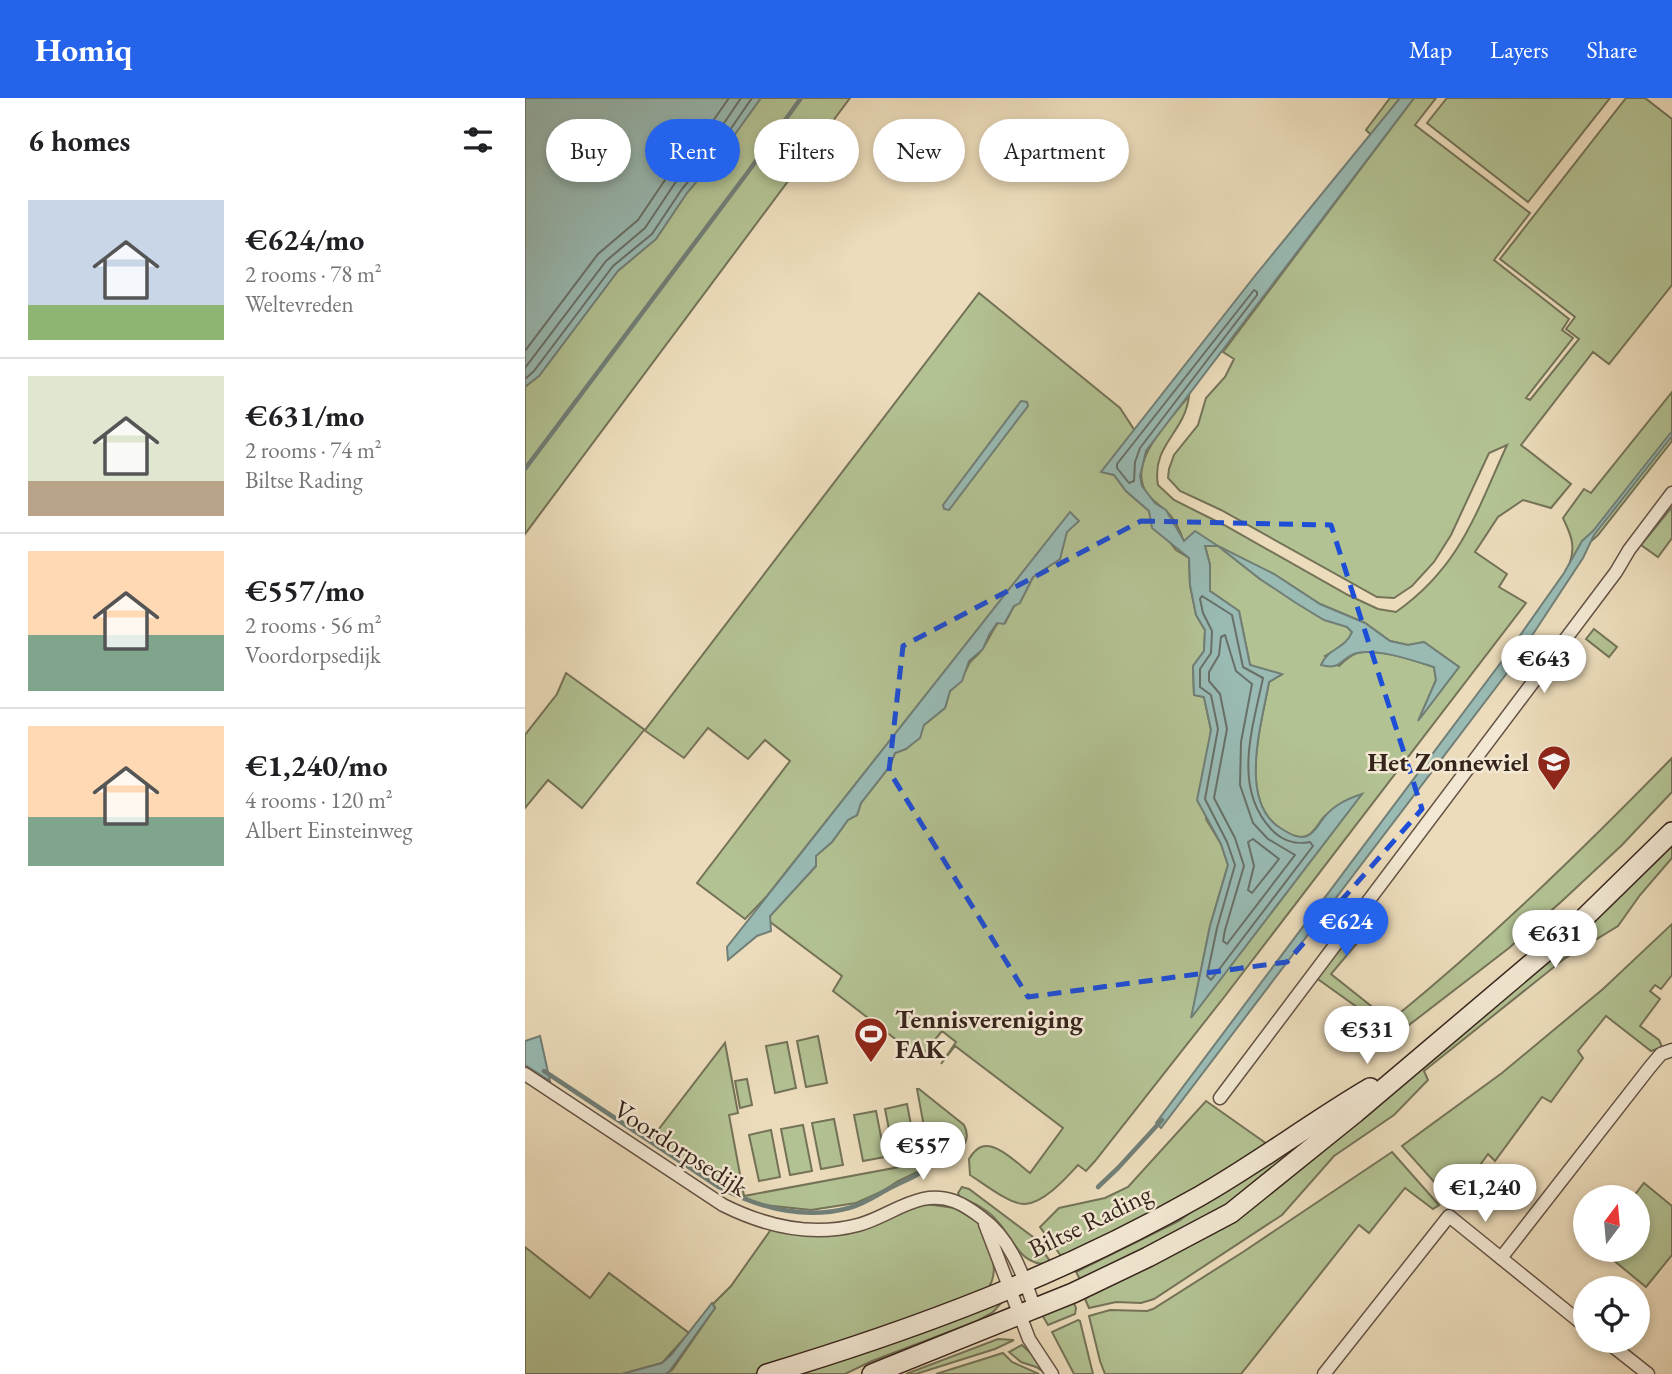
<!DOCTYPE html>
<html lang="en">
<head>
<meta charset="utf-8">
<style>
  body { margin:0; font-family:"EB Garamond",serif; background:#f2f2f2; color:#202124; height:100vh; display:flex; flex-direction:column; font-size:26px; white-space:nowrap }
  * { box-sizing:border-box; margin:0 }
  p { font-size:23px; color:#757577 }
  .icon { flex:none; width:38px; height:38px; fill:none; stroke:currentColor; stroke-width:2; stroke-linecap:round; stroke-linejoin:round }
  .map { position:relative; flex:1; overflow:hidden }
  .details { display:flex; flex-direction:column; background:#fff; width:525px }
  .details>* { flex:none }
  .guide { position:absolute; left:21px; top:21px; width:665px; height:63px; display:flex; gap:14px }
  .needle { width:46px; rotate:16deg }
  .fabs { position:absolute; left:1048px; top:1087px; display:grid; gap:14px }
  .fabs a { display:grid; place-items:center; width:77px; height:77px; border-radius:50%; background:#fff; box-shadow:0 4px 10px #0003; font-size:35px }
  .price { position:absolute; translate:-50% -60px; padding:0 16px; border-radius:24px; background:#fff; color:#222; font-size:23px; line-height:46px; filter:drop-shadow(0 2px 4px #0008) }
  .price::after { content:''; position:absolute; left:50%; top:42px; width:21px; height:16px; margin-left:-10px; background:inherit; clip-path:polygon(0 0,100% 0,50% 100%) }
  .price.current { background:#2563eb; color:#fff }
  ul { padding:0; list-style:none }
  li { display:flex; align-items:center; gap:21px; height:175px; padding:0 28px }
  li+li { border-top:2px solid #e0e0e0 }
  li span { display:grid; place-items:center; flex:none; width:196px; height:140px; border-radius:0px; color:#555 }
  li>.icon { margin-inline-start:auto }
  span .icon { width:84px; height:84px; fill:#fffc; stroke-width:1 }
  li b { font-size:30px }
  h2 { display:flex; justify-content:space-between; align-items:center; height:84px; padding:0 28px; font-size:30px }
  .chip { padding:0 24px; border-radius:32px; background:#fff; box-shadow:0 4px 10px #0003; font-size:24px; line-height:63px }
  .chip.current { background:#2563eb; color:#fff }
  header { display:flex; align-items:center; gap:42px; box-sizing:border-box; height:98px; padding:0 35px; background:#2563eb; color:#fff }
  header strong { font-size:33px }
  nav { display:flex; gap:38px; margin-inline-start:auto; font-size:24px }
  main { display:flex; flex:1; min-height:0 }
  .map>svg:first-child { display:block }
</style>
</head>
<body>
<header>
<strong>Homiq</strong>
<nav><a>Map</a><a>Layers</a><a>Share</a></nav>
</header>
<main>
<section class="details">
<h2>6 homes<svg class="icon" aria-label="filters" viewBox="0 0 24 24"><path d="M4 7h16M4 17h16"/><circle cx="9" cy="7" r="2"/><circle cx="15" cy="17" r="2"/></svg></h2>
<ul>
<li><span style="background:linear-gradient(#c9d6e8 75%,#8fb573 0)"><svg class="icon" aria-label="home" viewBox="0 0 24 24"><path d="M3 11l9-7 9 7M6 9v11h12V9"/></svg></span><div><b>€624/mo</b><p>2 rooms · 78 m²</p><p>Weltevreden</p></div></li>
<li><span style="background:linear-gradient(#dfe7d0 75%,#b9a48a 0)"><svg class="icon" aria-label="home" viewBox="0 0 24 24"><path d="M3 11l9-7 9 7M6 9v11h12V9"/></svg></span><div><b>€631/mo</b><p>2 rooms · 74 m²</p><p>Biltse Rading</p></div></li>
<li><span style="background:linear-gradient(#ffd9b3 60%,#7fa58c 0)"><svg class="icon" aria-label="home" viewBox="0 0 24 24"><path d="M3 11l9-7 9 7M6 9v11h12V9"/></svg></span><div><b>€557/mo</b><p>2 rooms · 56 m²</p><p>Voordorpsedijk</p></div></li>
<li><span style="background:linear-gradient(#ffd9b3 65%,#7fa58c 0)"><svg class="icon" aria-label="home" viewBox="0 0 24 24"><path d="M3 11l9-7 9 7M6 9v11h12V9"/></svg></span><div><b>€1,240/mo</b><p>4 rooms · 120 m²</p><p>Albert Einsteinweg</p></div></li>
</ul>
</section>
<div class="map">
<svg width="1147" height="1276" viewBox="0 0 1147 1276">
  <rect width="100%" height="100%" fill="#ecdcbb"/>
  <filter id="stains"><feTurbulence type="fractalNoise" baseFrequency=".00286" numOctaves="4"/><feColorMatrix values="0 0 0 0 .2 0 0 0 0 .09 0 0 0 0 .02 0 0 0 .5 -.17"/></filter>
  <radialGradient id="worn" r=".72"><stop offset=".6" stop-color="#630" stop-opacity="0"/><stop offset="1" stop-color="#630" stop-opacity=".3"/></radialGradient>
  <g fill="#b3c293" stroke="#747358" stroke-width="2" fill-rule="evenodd">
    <path d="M0,0H325L0,436Z"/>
    <path d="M865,0H875L846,37L841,32Z"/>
    <path d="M889,0H911L890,27L1005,115L969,162L1044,221L1037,232L1048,240L1001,300L1005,302L1054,241L1041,231L1050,219L975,161L1101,0H1120L1147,21V187L1084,266L1068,254L996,347L1046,386L1026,410L998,402L973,419L950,454L982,476L974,489L1001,505L700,898L570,1063L561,1073L553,1067C541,1080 519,1105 500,1106C485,1107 458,1085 445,1077L444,1061C447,1056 451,1051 456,1049C471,1043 493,1066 505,1075L538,1030L430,948L416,966L431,944L417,933L395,960L308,893L317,878L244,823L245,818L291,768L290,758L307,744L323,722L332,717L336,705L365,668L370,655L381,651L399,627L420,610L425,593C435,586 439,576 444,566C446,561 452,559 455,554C462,546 466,534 473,525H480L489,508L495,504L508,479L535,461L545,415L241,799L220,821L172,785L265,663L240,642L223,661L183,630L159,660L119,632L57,710L23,682L0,710V637L32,596L41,575L120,632L454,195L595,310L610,333L577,374L589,377L601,393L624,413L626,420L651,452L664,460L665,487L671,517L680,532L679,553L668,568L669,597L679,599L686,632L683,653L681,721L696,746L703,767L685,828L667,918L836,697C824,704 808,710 799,719C793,725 789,736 781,738C772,741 764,736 756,731C712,703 737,625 744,584L756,577L725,567L714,513L685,493V467L680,448H691L659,444C655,432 649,419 639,411C633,406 628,403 623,397C599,366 645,322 664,298C660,335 626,347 633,387L649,402L699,427L823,497L853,511L871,514C935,469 951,415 982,347L964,355L926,437L909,464L887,488L869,500L852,499L696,412L655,393L643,380L644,371L649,357L673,327L681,300L700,279L709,261L698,254ZM697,451L749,476L795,506L840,525L865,543L883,547L899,544L934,569L895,620L911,582L909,569C887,562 856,550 832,555C826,557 819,563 814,568L800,558L823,544L827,534L822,529L735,481Z"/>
    <path d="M922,0H1085L1003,104L902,25Z"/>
    <path d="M1147,294V343L1073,437L1063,446L1051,466L1045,464C1051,447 1045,435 1038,420L1059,391L1066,395Z"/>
    <path d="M1147,409V440L1133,459L1116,447Z"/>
    <path d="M1069,531L1092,549L1084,559L1061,541Z"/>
    <path d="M1147,660V694L1097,747L1037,803L984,850L871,937L790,879L822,835L833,844L806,876L865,923C965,842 1057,752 1147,660Z"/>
    <path d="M1147,745V760L1115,797L1093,828L1039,861L899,973L903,982L869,1017L809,1058L757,1117L629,1201L616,1205L591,1204L564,1210L560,1201L563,1199L561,1194L680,1137Z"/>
    <path d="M1147,826V877L1136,891L1130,887L1125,893L1135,901L1115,928L1134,942L1137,949L1126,953L1081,918L1053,953L1058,960L1026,1004L1017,999L970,1063L963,1056L925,1109L920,1096L877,1048L977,975L1078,891Z"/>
    <path d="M293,938L302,985L281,989L272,943Z"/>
    <path d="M262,944L271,990L250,995L241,948Z"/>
    <path d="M200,945L213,1015L204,1017L219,1098L401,1064L405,1061L392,991H394L439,1027C446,1040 439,1049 430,1060L417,1050L407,1067L373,1083L358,1093L331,1105L286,1112L239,1107L220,1101L203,1093L127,1040Z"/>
    <path d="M222,981L227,1007L215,1010L210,983Z"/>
    <path d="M681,1003L742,1046L664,1099L541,1160L539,1156L536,1158L515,1129L534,1110L580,1100L603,1089Z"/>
    <path d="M382,1006L391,1053L369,1057L360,1011Z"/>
    <path d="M823,1009L705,1110L557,1185L551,1174L654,1123L689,1097Z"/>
    <path d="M351,1013L360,1059L338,1063L329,1017Z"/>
    <path d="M309,1021L318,1067L296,1071L287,1025Z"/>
    <path d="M278,1027L287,1073L265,1077L256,1031Z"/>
    <path d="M246,1032L255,1079L234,1083L224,1037Z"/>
    <path d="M867,1054L914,1107L908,1111L880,1090L844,1135L834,1127L716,1276H580L575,1263L564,1218L585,1212L622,1213L628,1211L718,1154Z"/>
    <path d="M1119,1085L1147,1108V1157L1121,1189L1076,1152H1113V1099H1108Z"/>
    <path d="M437,1089L444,1091L508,1139L527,1166C495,1169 490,1143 473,1124C464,1112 449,1105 435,1099L433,1095Z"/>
    <path d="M401,1106L430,1110L456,1126C463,1148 478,1173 461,1193L297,1256L230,1276H140L147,1272L190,1210L188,1206L206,1188L247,1130L273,1135Z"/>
    <path d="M0,1149L65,1200L84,1175L164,1235L137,1265L98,1276H0Z"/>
    <path d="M547,1200L551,1210L550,1216L523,1227L516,1215Z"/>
    <path d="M478,1203L468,1214L450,1224L347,1263L320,1276H258Z"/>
    <path d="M553,1222L555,1223L568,1276H549L527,1234Z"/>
    <path d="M473,1241L489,1242L470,1251L391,1276H381Z"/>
    <path d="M497,1247L511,1260L522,1276L511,1269L496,1264L484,1254Z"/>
    <path d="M478,1255L487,1264L514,1276H411Z"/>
  </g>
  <g fill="#99bbb4" stroke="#717f77" stroke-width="2">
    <path d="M0,0H236L203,46L162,95L131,141L93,173L14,278L0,289Z"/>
    <path d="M875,0H889L621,353L615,378L617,388L630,405L641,412L659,443L670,433L693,448L749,476L795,506L840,525L865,543L883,547L899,544L934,569L893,623L911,582L909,569C889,563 853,550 832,555C816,559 817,573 796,567C803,550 820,551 827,534L822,529L799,522L771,505L735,481L693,448H680L685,467V493L714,513L725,567L757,576L744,584C737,624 712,706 757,731C765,736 773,741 782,738C790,735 795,724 800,718C811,706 822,701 837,696L666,920L685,828L703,767L696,746L672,702L686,632L679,599L669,597L668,568L679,553L680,532L671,517L665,487L664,460L627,430L624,413L601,393L589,377L576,374L729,179Z"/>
    <path d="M496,303L502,304L503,308L424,412L419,411L418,407Z"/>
    <path d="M1147,333V338L1069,437L1058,460L985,571L636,1030L631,1025L977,563L1039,475L1057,443L1068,433Z"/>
    <path d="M545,414L554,423L542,434L535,461L508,479L495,505L489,508L479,526L472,525L464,537L458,551L444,563L437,583L425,593L420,610L399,627L395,640L381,651L370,655L365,668L336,705L332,717L323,722L307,744L291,758V768L245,818L246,833L232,838L203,862L202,849Z"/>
    <path d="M15,938L25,983L0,967V943Z"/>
    <path d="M187,1205L190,1210L144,1274L140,1276H97L137,1265L146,1257Z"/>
  </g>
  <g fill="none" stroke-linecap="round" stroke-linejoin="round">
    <g stroke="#687068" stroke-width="2">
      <path d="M729,192L732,194V197L615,350L610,364L609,383L604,385L592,370V366Z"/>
      <path d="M0,253L73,156L113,122L142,79L183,30L204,0"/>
      <path d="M0,270L81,163L120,130L150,85L191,37L216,0"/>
      <path d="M0,281L9,273L88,168L127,136L157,91L198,42L227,0"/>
      <path d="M677,498L707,517L718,569L738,580C728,629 707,689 746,731C756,742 770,747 785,744L788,748L686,882L682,878L692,830L710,767L702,744L680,701L693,631L686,597L675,589V571L686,555L687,533L678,515L675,501Z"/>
      <path d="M700,537L711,573L727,586L716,644L715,687L728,725L743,741L770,757L702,846L698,843L700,832L719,768L710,740L689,700L702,631L695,596L684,583V574L694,557L696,539Z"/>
      <path d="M728,741L754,761L727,795L723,792L729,768L723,744Z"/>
    </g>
    <g stroke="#717f77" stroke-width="4.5">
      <path d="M0,371L223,74L276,0"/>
      <path d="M19,973L194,1089C234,1110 279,1122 324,1110C340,1106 353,1096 367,1089C389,1078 406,1074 416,1051"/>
      <path d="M573,1089L593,1070L637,1022"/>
    </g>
    <g stroke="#645244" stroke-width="15">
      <g id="minor">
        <path d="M0,976L198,1107C240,1128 287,1139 333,1127C356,1121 375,1106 398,1101C422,1096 439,1106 457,1120C486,1141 498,1177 510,1211"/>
        <path d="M695,1000L1091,474L1104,452L1147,395"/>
        <path d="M460,1126L504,1241L527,1276"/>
        <path d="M976,1160L1125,969L1136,956L1147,952"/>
        <path d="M1080,1242L1123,1276"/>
        <path d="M799,1276L924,1118L1060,1228"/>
      </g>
    </g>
    <g stroke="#36241c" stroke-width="22">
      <g id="secondary">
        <path d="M242,1276C392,1231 538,1176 675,1098C733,1065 787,1024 845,990"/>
        <path d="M347,1276L548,1195L623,1159L706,1115L830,1015L1052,827L1147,734"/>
      </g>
    </g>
    <use href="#minor" stroke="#f3e8d3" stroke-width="12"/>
    <use href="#secondary" stroke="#f3e8d3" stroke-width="19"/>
  </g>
  <path fill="none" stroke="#1d4ed8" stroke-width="5" stroke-dasharray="14 9" stroke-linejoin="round" d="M616,423L806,427L897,711L762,864L503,899L364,673L378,548Z"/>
  <defs>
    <g id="school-pin" transform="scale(1.75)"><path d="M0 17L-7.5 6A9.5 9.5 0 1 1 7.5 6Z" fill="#8f2418" stroke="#f3e8d3"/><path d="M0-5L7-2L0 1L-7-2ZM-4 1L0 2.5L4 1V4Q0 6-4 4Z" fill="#fff"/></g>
    <g id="stadium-pin" transform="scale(1.75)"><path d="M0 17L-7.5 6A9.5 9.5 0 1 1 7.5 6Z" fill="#8f2418" stroke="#f3e8d3"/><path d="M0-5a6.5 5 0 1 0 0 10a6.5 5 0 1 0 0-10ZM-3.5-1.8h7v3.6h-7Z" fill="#fff"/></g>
  </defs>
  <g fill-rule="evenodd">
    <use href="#school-pin" x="1029" y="664"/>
    <use href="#stadium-pin" x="346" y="936"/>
  </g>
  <g text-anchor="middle" stroke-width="5" stroke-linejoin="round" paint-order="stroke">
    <g font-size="26" font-weight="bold" fill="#36241c" stroke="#f3e8d3" text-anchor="end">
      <text x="1004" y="673">Het Zonnewiel</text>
      <text x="370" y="930" text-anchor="start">Tennisvereniging<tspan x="370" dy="30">FAK</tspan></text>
    </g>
    <g font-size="26" fill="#36241c" stroke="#f3e8d3">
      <text transform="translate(156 1050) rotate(33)" y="9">Voordorpsedijk</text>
      <text transform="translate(565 1123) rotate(-26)" y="9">Biltse Rading</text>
    </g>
  </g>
  <rect width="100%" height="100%" filter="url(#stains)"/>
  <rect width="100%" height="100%" fill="url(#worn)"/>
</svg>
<div class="fabs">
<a><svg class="needle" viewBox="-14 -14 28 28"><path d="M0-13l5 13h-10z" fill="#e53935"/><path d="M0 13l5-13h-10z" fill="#757577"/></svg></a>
<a><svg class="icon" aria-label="locate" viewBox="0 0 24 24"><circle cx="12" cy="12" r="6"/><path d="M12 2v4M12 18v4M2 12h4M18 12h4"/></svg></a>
</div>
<b class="price" style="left:1019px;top:597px">€643</b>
<b class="price current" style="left:821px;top:860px">€624</b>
<b class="price" style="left:1030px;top:872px">€631</b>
<b class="price" style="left:842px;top:968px">€531</b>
<b class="price" style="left:398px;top:1084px">€557</b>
<b class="price" style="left:960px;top:1126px">€1,240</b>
<div class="guide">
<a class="chip">Buy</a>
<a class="chip current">Rent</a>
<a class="chip">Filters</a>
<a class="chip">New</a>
<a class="chip">Apartment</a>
</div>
</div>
</main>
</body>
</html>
